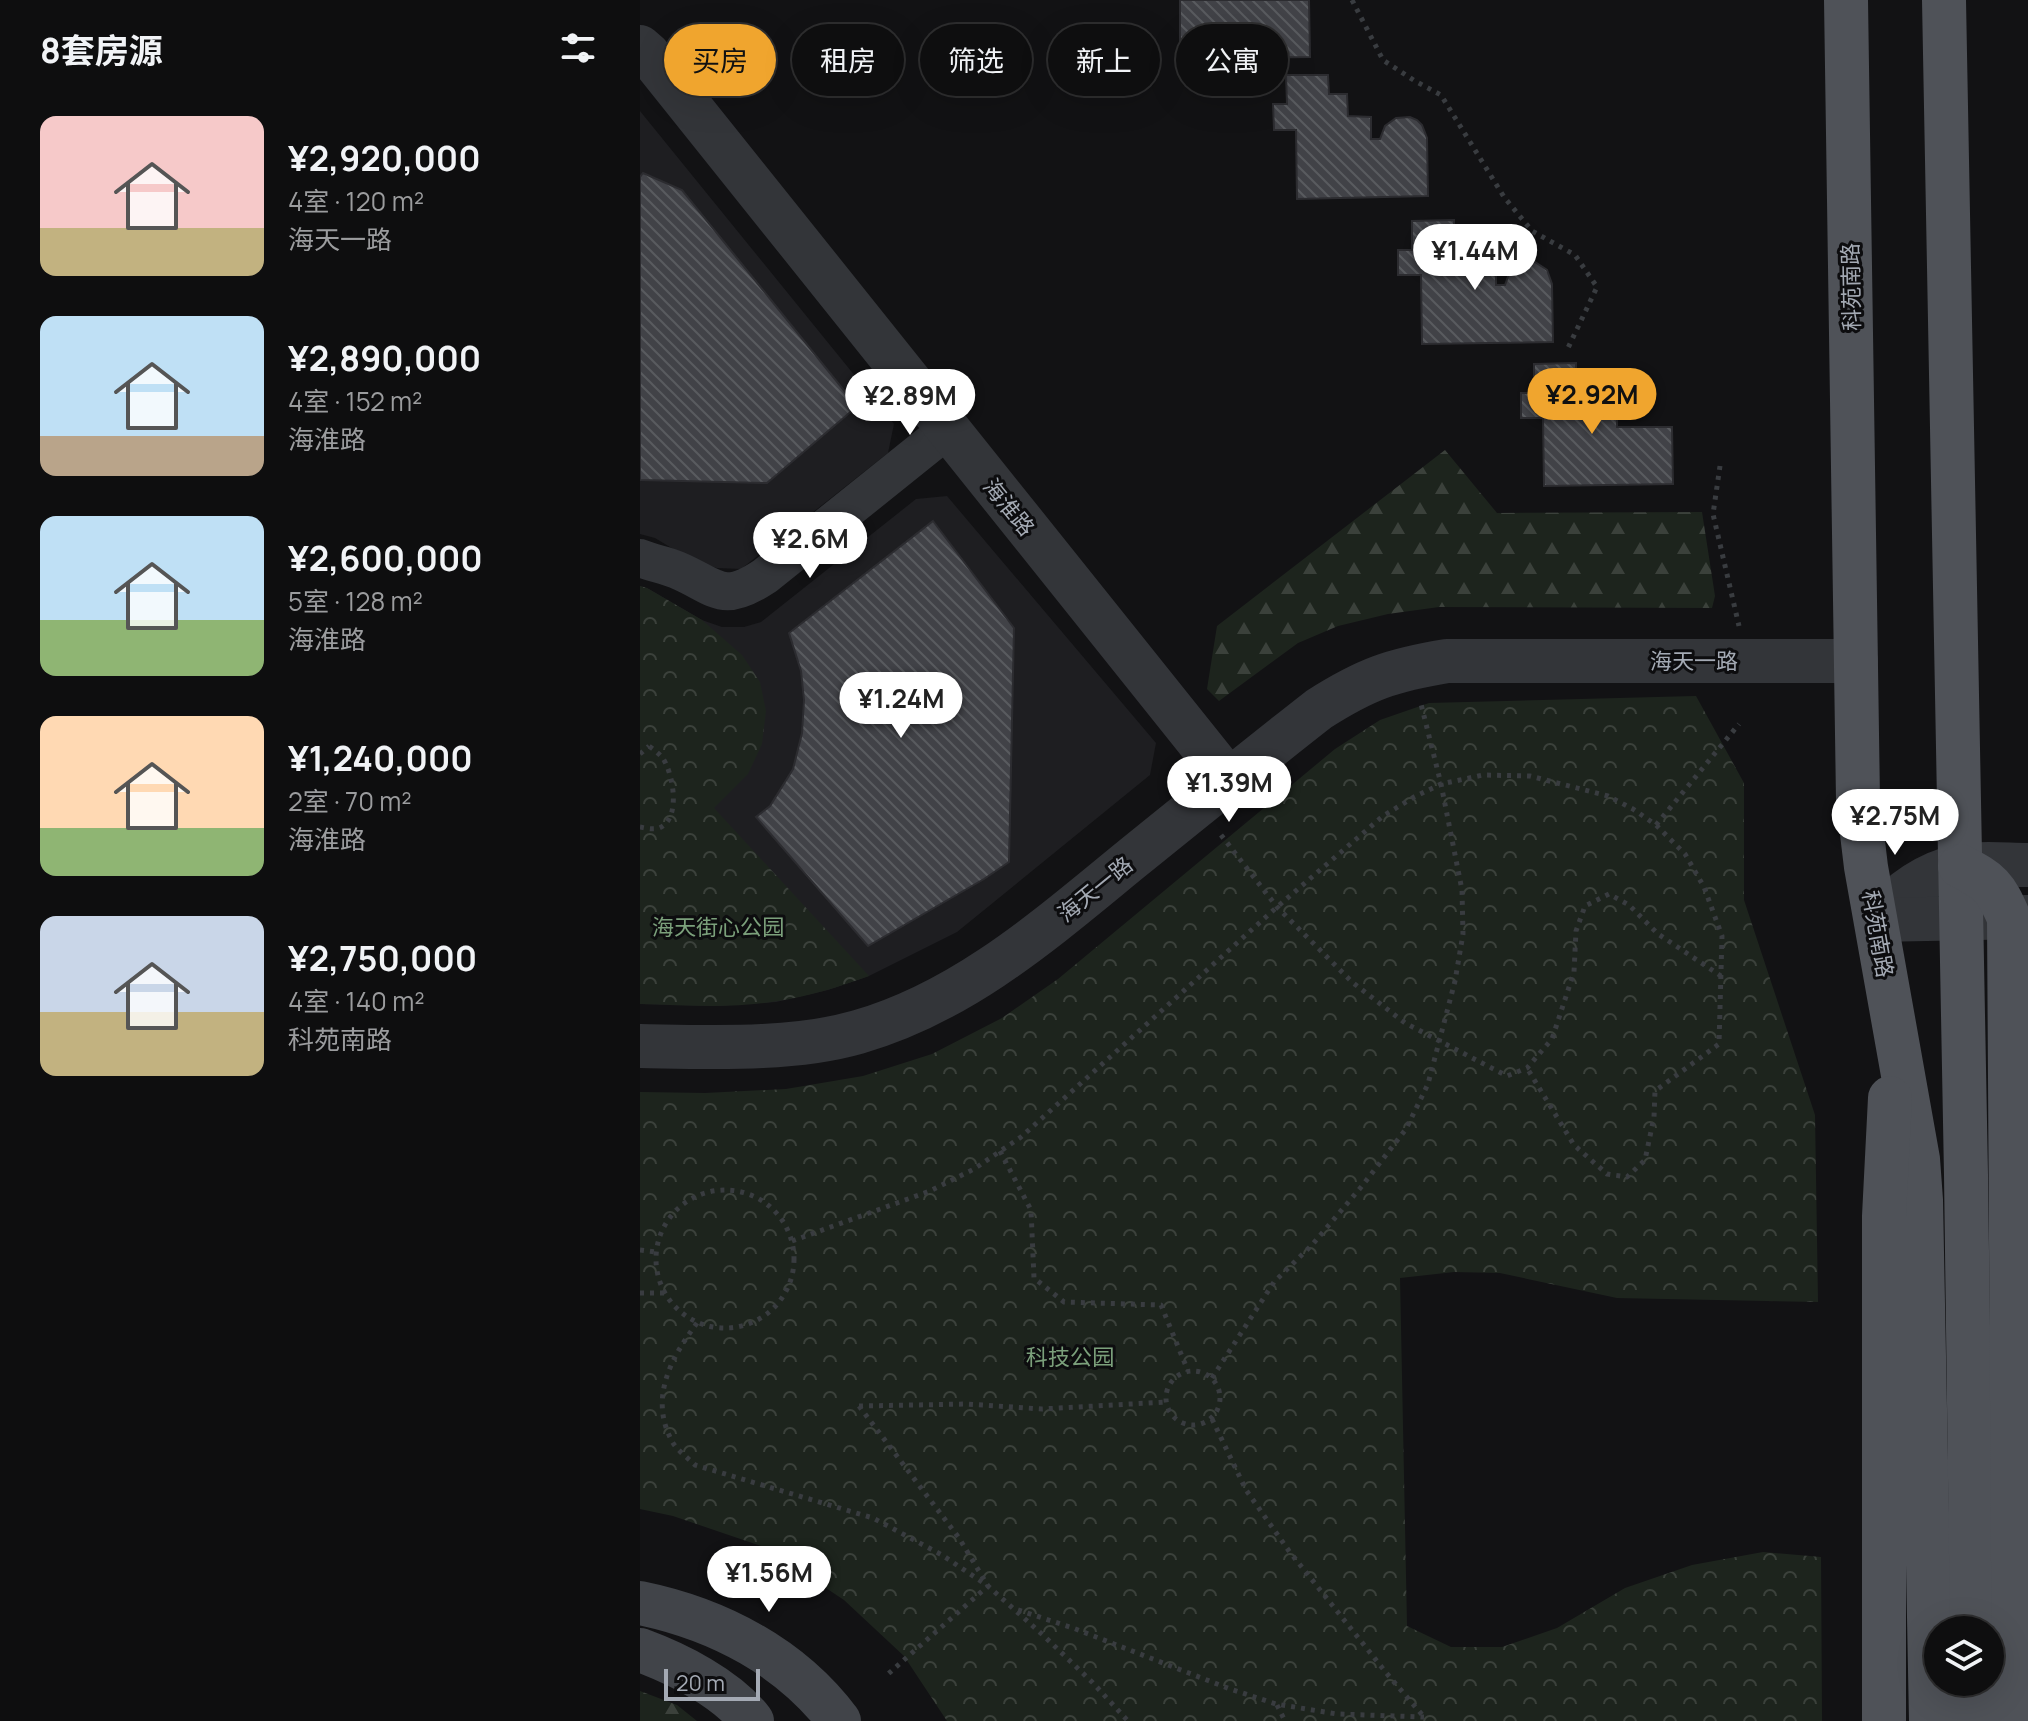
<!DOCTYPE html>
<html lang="zh">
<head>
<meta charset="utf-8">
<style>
  body { margin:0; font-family:Manrope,"Noto Sans SC",sans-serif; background:#171718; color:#f1f3f6; height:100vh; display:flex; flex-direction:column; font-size:30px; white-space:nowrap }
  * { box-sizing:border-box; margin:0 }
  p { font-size:26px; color:#9b9c9e }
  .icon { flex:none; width:44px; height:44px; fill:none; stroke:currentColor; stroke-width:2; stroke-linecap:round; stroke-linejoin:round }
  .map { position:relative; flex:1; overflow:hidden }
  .panel { display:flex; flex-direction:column; background:#0e0e0f; width:640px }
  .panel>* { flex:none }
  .hud { position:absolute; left:24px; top:24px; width:760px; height:72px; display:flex; gap:16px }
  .fabs { position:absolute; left:1284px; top:1616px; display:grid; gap:16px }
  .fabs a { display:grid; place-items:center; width:80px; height:80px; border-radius:50%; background:#0e0e0f; box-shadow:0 8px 32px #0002,0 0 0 2px #2e2e2f; font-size:40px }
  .scale { position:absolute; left:24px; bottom:20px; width:96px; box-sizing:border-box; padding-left:8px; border:4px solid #a4aab4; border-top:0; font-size:22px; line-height:28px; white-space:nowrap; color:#a4aab4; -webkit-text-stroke:6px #0d0d0f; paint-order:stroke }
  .price { position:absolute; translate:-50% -68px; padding:0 18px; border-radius:28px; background:#fff; color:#222; font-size:26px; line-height:52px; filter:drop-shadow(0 2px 4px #0008) }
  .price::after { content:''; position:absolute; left:50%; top:48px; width:24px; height:18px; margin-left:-12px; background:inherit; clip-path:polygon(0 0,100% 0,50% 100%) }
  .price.active { background:#f0a52e; color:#111 }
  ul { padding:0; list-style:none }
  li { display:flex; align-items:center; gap:24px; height:200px; padding:0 40px }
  li span { display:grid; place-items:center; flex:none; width:224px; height:160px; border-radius:16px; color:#555 }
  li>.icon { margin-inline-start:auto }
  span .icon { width:96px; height:96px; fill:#fffc; stroke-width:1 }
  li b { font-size:34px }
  h2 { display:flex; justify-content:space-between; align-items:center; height:96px; padding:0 40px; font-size:34px }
  .tag { padding:0 28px; border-radius:36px; background:#0e0e0f; box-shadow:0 8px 32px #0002,0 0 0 2px #2e2e2f; font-size:28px; line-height:72px }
  .tag.active { background:#f0a52e; color:#111 }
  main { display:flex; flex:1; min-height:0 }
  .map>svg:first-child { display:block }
</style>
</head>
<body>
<main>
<section class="panel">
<h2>8套房源<svg class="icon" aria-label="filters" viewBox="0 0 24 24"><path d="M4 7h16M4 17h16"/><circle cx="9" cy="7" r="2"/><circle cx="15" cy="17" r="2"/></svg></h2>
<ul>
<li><span style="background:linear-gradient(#f6c9c9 70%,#c2b280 0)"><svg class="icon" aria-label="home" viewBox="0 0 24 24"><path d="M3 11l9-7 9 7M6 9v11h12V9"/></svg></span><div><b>¥2,920,000</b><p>4室 · 120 m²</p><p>海天一路</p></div></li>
<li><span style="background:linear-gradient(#bfe0f5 75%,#b9a48a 0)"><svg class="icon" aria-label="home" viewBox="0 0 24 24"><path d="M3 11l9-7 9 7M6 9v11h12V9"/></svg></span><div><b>¥2,890,000</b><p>4室 · 152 m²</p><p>海淮路</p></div></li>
<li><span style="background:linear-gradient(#bfe0f5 65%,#8fb573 0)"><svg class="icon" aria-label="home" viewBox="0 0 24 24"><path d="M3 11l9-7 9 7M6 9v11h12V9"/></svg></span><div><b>¥2,600,000</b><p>5室 · 128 m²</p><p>海淮路</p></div></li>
<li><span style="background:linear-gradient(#ffd9b3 70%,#8fb573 0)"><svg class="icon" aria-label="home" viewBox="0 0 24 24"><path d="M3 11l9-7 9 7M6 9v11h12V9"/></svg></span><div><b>¥1,240,000</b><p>2室 · 70 m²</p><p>海淮路</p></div></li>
<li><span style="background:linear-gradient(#c9d6e8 60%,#c2b280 0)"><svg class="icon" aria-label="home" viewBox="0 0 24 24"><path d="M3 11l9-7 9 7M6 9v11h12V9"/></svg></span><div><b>¥2,750,000</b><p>4室 · 140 m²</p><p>科苑南路</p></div></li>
</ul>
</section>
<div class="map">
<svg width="1388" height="1721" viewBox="0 0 1388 1721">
  <defs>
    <pattern id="forest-firs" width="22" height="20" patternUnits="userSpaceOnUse" patternTransform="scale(2)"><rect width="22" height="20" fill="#1d241d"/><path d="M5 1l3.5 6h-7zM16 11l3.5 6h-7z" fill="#3b413b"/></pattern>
    <pattern id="park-crowns" width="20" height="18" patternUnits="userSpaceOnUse" patternTransform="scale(2)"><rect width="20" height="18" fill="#1d241d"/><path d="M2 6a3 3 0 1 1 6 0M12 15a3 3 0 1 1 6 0" fill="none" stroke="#3b413b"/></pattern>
    <pattern id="building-back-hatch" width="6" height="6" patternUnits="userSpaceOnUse" patternTransform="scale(2)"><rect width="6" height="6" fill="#414247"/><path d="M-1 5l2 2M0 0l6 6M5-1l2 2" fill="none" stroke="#595b5f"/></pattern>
  </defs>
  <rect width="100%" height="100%" fill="#121214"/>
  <g fill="#1e1e21">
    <path d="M0,111L254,424L248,453L101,569L77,568L50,559L15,538L0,534Z"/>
    <path d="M307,496L516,743L510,775L317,932L229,976L188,990L136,1002L78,1006L0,1004V586L7,588L62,620L82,627H104L121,622L276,499Z"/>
  </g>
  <g fill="url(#forest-firs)">
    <path d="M805,450L857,513L1062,512L1075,596L1072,608L799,607L748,614L698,626L658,643L579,701L567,689L577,626Z"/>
    <path d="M0,1691L37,1705L57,1721H0Z"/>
  </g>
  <g fill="url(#park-crowns)">
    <path d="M0,586L7,588L62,620L102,655L120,682L126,711L122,744L108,774L74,808L229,976C199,987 170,996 138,1001C93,1009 46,1005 0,1004Z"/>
    <path d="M1056,696L1104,783V900L1175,1115L1178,1302L977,1298L860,1273L814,1272L760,1278L767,1626L811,1647H862L917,1628L985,1588L1052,1565L1123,1552L1181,1557L1182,1721H307L264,1656L204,1600L124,1547L33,1516L0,1509V1092L65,1093L146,1089L223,1076L292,1054L362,1018L418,979L695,749L740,720L789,703Z"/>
  </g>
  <g fill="url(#building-back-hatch)" stroke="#2c2c30" stroke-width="2">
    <path d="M540,0H669L670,57L540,59Z"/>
    <path d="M646,75H688L689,94H707L708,116L731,117V139H740L745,126L756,118L770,117L777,120L782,125L787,138L788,196L657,199L656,130H634L633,104H647Z"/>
    <path d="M3,173L42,190L215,404L214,409L127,483L0,480V177Z"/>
    <path d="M814,220V240L832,239V261L856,262V285H865L870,271L881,263L895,262L907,270L912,284L913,342L782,344L781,275H758V250H772V221Z"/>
    <path d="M936,363V383L955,382V405H977V427H1032L1033,484L904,486L903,418H881V393H894V364Z"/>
    <path d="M293,521L374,628L369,862L344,879L228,946L116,817L130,806L153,769L162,733L164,700L161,671L149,633Z"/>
  </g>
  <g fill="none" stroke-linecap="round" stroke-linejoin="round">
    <g stroke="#393c40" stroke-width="5" stroke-dasharray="4 6" stroke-linecap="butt">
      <path d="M712,0L743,60L775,81L801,95L864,197L892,231L935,255L957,287L928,348"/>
      <path d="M1080,466L1073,514L1099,626"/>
      <path d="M0,754L9,746"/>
      <path d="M1016,825L1099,724"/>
      <path d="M0,827C6,828 13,830 19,828C42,819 33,772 22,757C17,752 12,748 7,745"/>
      <path d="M581,835L637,907L712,982L765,1023L867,1076L887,1068L912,1039L934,972L936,931L945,906L969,894L989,905L1018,934L1081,976"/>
      <path d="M360,1151L391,1210L394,1278L424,1302L521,1305L548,1371"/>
      <circle cx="85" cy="1259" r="69"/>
      <path d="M152,1241L290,1191L334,1169L381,1137L637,907L743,816L774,797L801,784L843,775L890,776L968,796L993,809L1016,825L1045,854L1064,887L1082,936L1079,1044L1015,1091L1014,1117L1005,1160L987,1177L967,1174L934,1145L887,1068"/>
      <path d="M0,1250L15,1252"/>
      <path d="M0,1293H24"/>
      <path d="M57,1323C31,1358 8,1399 33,1443C38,1451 48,1458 55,1465L233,1518L302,1555L348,1586L404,1636L452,1682L488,1721"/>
      <circle cx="553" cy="1398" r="27"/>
      <path d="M572,1378L634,1282L672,1245L722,1186L766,1129L788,1084L815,981L823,934L822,890L801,784L781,704"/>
      <path d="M219,1406L319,1538L348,1586L248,1674"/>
      <path d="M219,1406L327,1404L402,1409L526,1402"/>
      <path d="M572,1419L606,1490L649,1551L748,1675L784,1717"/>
      <path d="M378,1610L433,1628L590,1689L636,1704L697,1714L784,1717"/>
      <path d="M637,1705L645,1721"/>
    </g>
    <path stroke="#333539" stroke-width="38" d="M0,558C12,563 25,565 37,570C77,587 81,605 125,576L307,430"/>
    <g stroke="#333539" stroke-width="44">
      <path d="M0,47L8,54L589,780"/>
      <path d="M1236,920C1258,894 1284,874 1319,866C1338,862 1368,865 1388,865"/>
      <path d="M1236,920L1388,917"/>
      <path d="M0,1046C69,1047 152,1051 218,1032C323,1002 406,929 489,861C552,810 615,759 679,709C726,679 752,670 807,661H1216"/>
    </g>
    <g stroke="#414449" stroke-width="44">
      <path d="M0,1603C78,1619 151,1657 199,1721"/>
      <path d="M0,1650C38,1664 86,1688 112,1721"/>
    </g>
    <g stroke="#4f5258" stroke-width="44">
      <path d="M1206,0L1218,800L1226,867L1278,1159L1281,1200L1291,1721"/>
      <path d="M1304,0L1326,1175L1332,1630"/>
      <path d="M1320,866C1351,882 1355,886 1369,918L1374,1721"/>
      <path d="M1333,1682V1721"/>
      <path d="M1244,1721V1216L1250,1098"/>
    </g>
  </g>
  <g text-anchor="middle" stroke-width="6" stroke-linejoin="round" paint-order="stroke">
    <g font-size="22" fill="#a4aab4" stroke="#0d0d0f">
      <text transform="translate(1211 287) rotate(-91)" y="8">科苑南路</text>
      <text transform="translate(369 507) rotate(51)" y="8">海淮路</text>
      <text x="1054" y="669">海天一路</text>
      <text transform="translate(455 889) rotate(-39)" y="8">海天一路</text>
      <text transform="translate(1238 934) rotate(80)" y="8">科苑南路</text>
    </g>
    <g font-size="22" fill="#7ba07b" stroke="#0d0d0f">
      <text x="78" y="935">海天街心公园</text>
      <text x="430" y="1365">科技公园</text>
    </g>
  </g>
</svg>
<div class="fabs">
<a><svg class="icon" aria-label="layers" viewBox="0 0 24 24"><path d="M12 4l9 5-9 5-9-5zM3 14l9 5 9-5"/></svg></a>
</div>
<div class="scale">20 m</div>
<b class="price" style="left:835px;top:292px">¥1.44M</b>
<b class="price active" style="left:952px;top:436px">¥2.92M</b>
<b class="price" style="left:270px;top:437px">¥2.89M</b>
<b class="price" style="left:170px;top:580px">¥2.6M</b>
<b class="price" style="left:261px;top:740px">¥1.24M</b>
<b class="price" style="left:589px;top:824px">¥1.39M</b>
<b class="price" style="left:1255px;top:857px">¥2.75M</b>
<b class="price" style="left:129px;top:1614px">¥1.56M</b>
<div class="hud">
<a class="tag active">买房</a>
<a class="tag">租房</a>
<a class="tag">筛选</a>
<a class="tag">新上</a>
<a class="tag">公寓</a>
</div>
</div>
</main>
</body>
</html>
